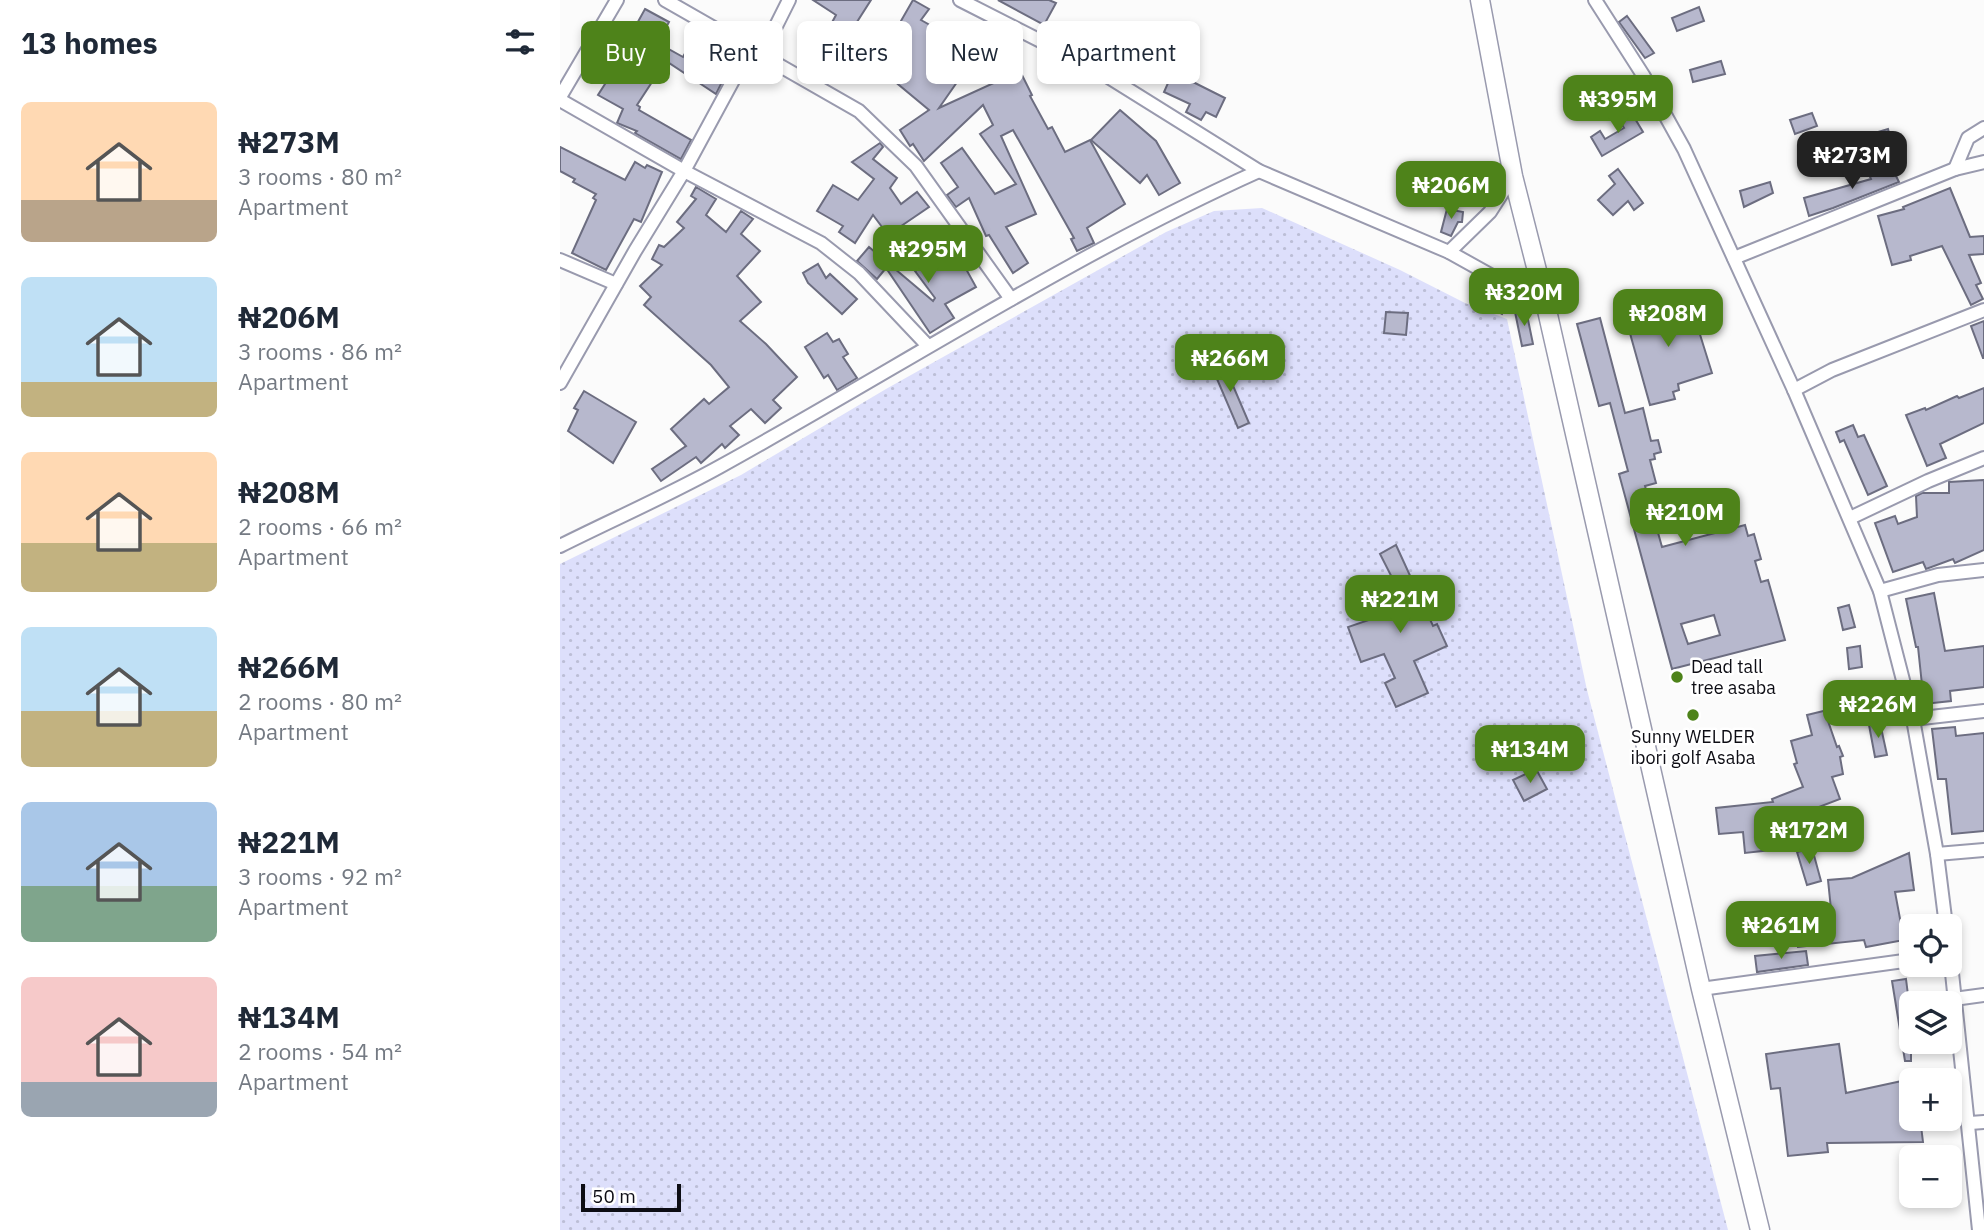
<!DOCTYPE html>
<html lang="en">
<head>
<meta charset="utf-8">
<style>
  body { margin:0; font-family:"IBM Plex Sans",sans-serif; background:#f2f2f3; color:#1f2937; height:100vh; display:flex; flex-direction:column; font-size:26px; white-space:nowrap }
  * { box-sizing:border-box; margin:0 }
  p { font-size:23px; color:#747a83 }
  .icon { flex:none; width:38px; height:38px; fill:none; stroke:currentColor; stroke-width:2; stroke-linecap:round; stroke-linejoin:round }
  .map { position:relative; flex:1; overflow:hidden }
  .details { display:flex; flex-direction:column; background:#fff; width:560px }
  .details>* { flex:none }
  .hud { position:absolute; left:21px; top:21px; width:665px; height:63px; display:flex; gap:14px }
  .buttons { position:absolute; left:1339px; top:914px; display:grid; gap:14px }
  .buttons a { display:grid; place-items:center; width:63px; height:63px; border-radius:10px; background:#fff; box-shadow:0 4px 10px #0003; font-size:35px }
  .scale { position:absolute; left:21px; bottom:18px; width:100px; box-sizing:border-box; padding-left:7px; border:4px solid #0d0d14; border-top:0; font-size:19px; line-height:24px; white-space:nowrap; color:#0d0d14; -webkit-text-stroke:5px #fff; paint-order:stroke }
  .price { position:absolute; translate:-50% -60px; padding:0 16px; border-radius:14px; background:#4e831a; color:#fff; font-size:23px; line-height:46px; filter:drop-shadow(0 2px 4px #0008) }
  .price::after { content:''; position:absolute; left:50%; top:42px; width:21px; height:16px; margin-left:-10px; background:inherit; clip-path:polygon(0 0,100% 0,50% 100%) }
  .price.current { background:#222; color:#fff }
  ul { padding:0; list-style:none }
  li { display:flex; align-items:center; gap:21px; height:175px; padding:0 21px }
  li span { display:grid; place-items:center; flex:none; width:196px; height:140px; border-radius:10px; color:#555 }
  li>.icon { margin-inline-start:auto }
  span .icon { width:84px; height:84px; fill:#fffc; stroke-width:1 }
  li b { font-size:30px }
  h2 { display:flex; justify-content:space-between; align-items:center; height:84px; padding:0 21px; font-size:30px }
  .pill { padding:0 24px; border-radius:10px; background:#fff; box-shadow:0 4px 10px #0003; font-size:24px; line-height:63px }
  .pill.current { background:#4e831a; color:#fff }
  main { display:flex; flex:1; min-height:0 }
  .map>svg:first-child { display:block }
</style>
</head>
<body>
<main>
<section class="details">
<h2>13 homes<svg class="icon" aria-label="filters" viewBox="0 0 24 24"><path d="M4 7h16M4 17h16"/><circle cx="9" cy="7" r="2"/><circle cx="15" cy="17" r="2"/></svg></h2>
<ul>
<li><span style="background:linear-gradient(#ffd9b3 70%,#b9a48a 0)"><svg class="icon" aria-label="home" viewBox="0 0 24 24"><path d="M3 11l9-7 9 7M6 9v11h12V9"/></svg></span><div><b>₦273M</b><p>3 rooms · 80 m²</p><p>Apartment</p></div></li>
<li><span style="background:linear-gradient(#bfe0f5 75%,#c2b280 0)"><svg class="icon" aria-label="home" viewBox="0 0 24 24"><path d="M3 11l9-7 9 7M6 9v11h12V9"/></svg></span><div><b>₦206M</b><p>3 rooms · 86 m²</p><p>Apartment</p></div></li>
<li><span style="background:linear-gradient(#ffd9b3 65%,#c2b280 0)"><svg class="icon" aria-label="home" viewBox="0 0 24 24"><path d="M3 11l9-7 9 7M6 9v11h12V9"/></svg></span><div><b>₦208M</b><p>2 rooms · 66 m²</p><p>Apartment</p></div></li>
<li><span style="background:linear-gradient(#bfe0f5 60%,#c2b280 0)"><svg class="icon" aria-label="home" viewBox="0 0 24 24"><path d="M3 11l9-7 9 7M6 9v11h12V9"/></svg></span><div><b>₦266M</b><p>2 rooms · 80 m²</p><p>Apartment</p></div></li>
<li><span style="background:linear-gradient(#a9c7e8 60%,#7fa58c 0)"><svg class="icon" aria-label="home" viewBox="0 0 24 24"><path d="M3 11l9-7 9 7M6 9v11h12V9"/></svg></span><div><b>₦221M</b><p>3 rooms · 92 m²</p><p>Apartment</p></div></li>
<li><span style="background:linear-gradient(#f6c9c9 75%,#9aa5b1 0)"><svg class="icon" aria-label="home" viewBox="0 0 24 24"><path d="M3 11l9-7 9 7M6 9v11h12V9"/></svg></span><div><b>₦134M</b><p>2 rooms · 54 m²</p><p>Apartment</p></div></li>
</ul>
</section>
<div class="map">
<svg width="1424" height="1230" viewBox="0 0 1424 1230">
  <defs>
    <pattern id="grass-dots" width="8" height="8" patternUnits="userSpaceOnUse" patternTransform="scale(1.75)"><rect width="8" height="8" fill="#dddffb"/><path d="M2 2h.1M6 6h.1" fill="none" stroke="#bcbed6" stroke-width="1.8" stroke-linecap="round"/></pattern>
  </defs>
  <rect width="100%" height="100%" fill="#fbfbfb"/>
  <path fill="url(#grass-dots)" d="M702,208L840,270L905,303L947,319L1027,690L1168,1230H0V564L181,475L326,389L606,232L654,211Z"/>
  <g fill="#b7b8cd" stroke="#6c6d80" stroke-width="2" fill-rule="evenodd">
    <path d="M253,0H311L295,25L292,23L264,74L267,76L264,81L239,66L244,59L250,63L276,15Z"/>
    <path d="M353,0L369,9L361,20L418,52L379,108L460,71L472,95L470,96L488,129L492,127L505,152L530,140L565,204L527,228L534,243L517,251L511,239L514,238L453,130L441,136L476,214L446,227L468,263L453,273L429,235L426,236L409,198L396,207L387,195L398,187L381,163L402,148L435,194L456,184L420,134L433,125L423,105L364,161L353,144L350,146L340,130L369,110L333,80L348,59L326,47Z"/>
    <path d="M438,0H489L496,3L484,25Z"/>
    <path d="M1139,7L1144,21L1117,31L1112,18Z"/>
    <path d="M85,9L109,22L98,43L123,57L134,37L170,58L158,79L162,82L156,94L109,63L101,78L96,76L77,105L80,107L79,110L131,140L121,159L75,133L77,131L57,123L63,109L38,95L54,70L45,63L56,42L62,45L72,28L74,29Z"/>
    <path d="M1067,16L1094,53L1085,58L1059,22Z"/>
    <path d="M530,25L574,48L565,66L520,44Z"/>
    <path d="M1161,61L1165,74L1133,82L1130,70Z"/>
    <path d="M615,73L665,98L656,117L646,112L641,120L626,112L630,104L604,92L612,74Z"/>
    <path d="M560,110L596,141L620,183L599,195L587,175L580,183L531,140Z"/>
    <path d="M1071,112L1083,132L1042,156L1031,137L1040,131L1045,139L1064,128L1059,120Z"/>
    <path d="M1252,113L1257,126L1235,134L1230,120Z"/>
    <path d="M1328,129L1331,141L1287,154L1289,159L1258,173L1252,158L1298,138Z"/>
    <path d="M320,143L323,147L313,159L337,178L330,188L341,204L357,192L369,207L328,235L313,215L295,243L279,232L283,226L257,211L273,185L298,200L314,179L292,162Z"/>
    <path d="M0,147L65,180L75,162L85,168L87,165L102,172L81,222L74,219L46,270L12,253L36,200L33,198L36,194L13,182L15,179L0,171Z"/>
    <path d="M1329,162L1339,182L1273,208L1249,216L1244,198L1311,179L1308,172Z"/>
    <path d="M1058,169L1083,203L1074,210L1068,201L1053,215L1038,200L1055,184L1049,176Z"/>
    <path d="M1210,182L1213,193L1184,207L1180,191Z"/>
    <path d="M136,187L156,199L146,215L166,232L181,211L193,219L181,234L200,251L177,276L201,302L180,321L206,344L237,377L213,400L221,408L205,423L191,409L170,426L179,435L165,448L162,444L141,463L136,457L101,481L92,469L126,446L111,429L144,399L149,404L169,387L151,365L84,305L91,297L80,286L102,265L92,259L99,245L104,247L124,228L117,222L136,199L131,196Z"/>
    <path d="M1390,188L1410,237L1424,236V254L1409,255L1421,283L1416,285L1423,299L1411,305L1382,246L1350,256L1351,260L1332,265L1318,216L1344,209L1343,207Z"/>
    <path d="M887,209L903,212L902,222H898L891,236L881,232Z"/>
    <path d="M309,247L373,301L375,298L355,271L395,249L416,287L385,304L394,318L370,333L326,268L317,279L297,261Z"/>
    <path d="M258,264L266,278L270,274L297,299L282,314L248,283L243,273Z"/>
    <path d="M927,292L948,304L942,314L921,302Z"/>
    <path d="M1128,296L1152,373L1118,384L1119,390L1113,392L1115,399L1090,405L1066,319L1102,309L1100,304Z"/>
    <path d="M966,310L973,344L962,346L955,312Z"/>
    <path d="M826,312L848,313L846,335L824,333Z"/>
    <path d="M1040,318L1065,413L1083,408L1091,441L1098,440L1101,452L1094,454L1095,459L1090,460L1096,483L1085,486L1102,547L1185,525L1188,536L1194,534L1201,559L1195,561L1201,582L1208,580L1225,640L1112,669L1059,474L1068,471L1050,403L1039,406L1017,324ZM1154,615L1160,635L1128,644L1121,624Z"/>
    <path d="M1424,321V358H1423L1411,326Z"/>
    <path d="M267,333L273,342L279,339L288,354L283,357L297,378L277,390L268,375L264,378L245,347Z"/>
    <path d="M662,360L689,423L678,428L651,365Z"/>
    <path d="M1424,388V423L1380,444L1386,458L1367,466L1346,415L1365,408L1366,410L1397,396L1399,398Z"/>
    <path d="M24,391L76,422L53,463L8,431L18,410L14,408Z"/>
    <path d="M1293,425L1298,437L1304,435L1327,486L1308,495L1284,440L1280,442L1276,432Z"/>
    <path d="M1424,480V550L1395,563L1393,559L1366,569L1363,562L1333,572L1315,523L1335,516L1338,524L1357,517L1356,496L1362,493H1389V482Z"/>
    <path d="M836,545L873,626L877,624L887,646L854,661L868,693L836,707L825,683L835,678L824,654L801,662L788,627L847,607L820,554Z"/>
    <path d="M1374,593L1385,651L1424,646V687L1390,691L1391,701L1364,704L1358,647H1356L1346,599Z"/>
    <path d="M1289,605L1295,627L1283,630L1278,608Z"/>
    <path d="M1300,646L1302,667L1289,669L1287,648Z"/>
    <path d="M1284,706L1286,717L1268,721L1277,747L1279,746L1283,756L1280,757L1283,774L1272,777L1280,799L1209,826L1211,850L1185,853L1183,832L1159,834L1156,808L1213,802L1212,799L1243,787L1234,764L1237,763L1231,741L1252,735L1247,715Z"/>
    <path d="M1320,723L1327,755L1315,757L1309,725Z"/>
    <path d="M1395,727L1396,736L1424,733V831L1392,834L1386,779H1378L1372,729Z"/>
    <path d="M976,769L987,789L964,801L953,780Z"/>
    <path d="M1252,848L1261,881L1247,885L1237,852Z"/>
    <path d="M1349,853L1354,890L1335,892L1344,940L1306,947L1304,940L1238,947L1235,929L1257,925V921L1272,919L1268,880L1292,878Z"/>
    <path d="M1246,951L1248,965L1197,972L1195,956Z"/>
    <path d="M1346,979L1351,1019V1061H1345L1332,981Z"/>
    <path d="M1279,1044L1286,1093L1351,1079V1118H1360L1363,1142L1267,1143L1268,1152L1228,1156L1220,1088L1211,1089L1206,1054Z"/>
  </g>
  <g fill="none" stroke-linecap="round" stroke-linejoin="round">
    <g stroke="#999aae" stroke-width="16">
      <g id="minor">
        <path d="M105,0L299,111L356,166L451,299"/>
        <path d="M400,0L534,68L699,171L889,252L986,306"/>
        <path d="M1035,0L1083,75L1124,149L1234,390L1320,591L1353,719L1377,854L1386,926"/>
        <path d="M0,97L57,0"/>
        <path d="M0,100L124,171L261,243L299,273L368,346"/>
        <path d="M1395,169L1408,138L1424,128"/>
        <path d="M889,252L930,212L953,176"/>
        <path d="M1174,258L1395,169L1424,162"/>
        <path d="M0,260L56,284"/>
        <path d="M0,383L75,251L124,171L190,49L206,46L229,0"/>
        <path d="M1234,390L1272,370L1424,310"/>
        <path d="M1290,518L1368,481L1424,458"/>
        <path d="M0,546C54,519 109,495 161,466C340,367 512,255 699,171"/>
        <path d="M1320,591L1378,575L1424,570"/>
        <path d="M1353,719L1424,711"/>
        <path d="M1377,854L1424,850"/>
        <path d="M1390,954L1419,1230"/>
        <path d="M1141,989L1351,960"/>
        <path d="M1394,999L1424,995"/>
        <path d="M1410,1123L1424,1122"/>
      </g>
    </g>
    <g stroke="#999aae" stroke-width="21">
      <path id="secondary" d="M920,0L953,176L986,306L1141,989L1200,1230"/>
    </g>
    <use href="#minor" stroke="#fff" stroke-width="12"/>
    <use href="#secondary" stroke="#fff" stroke-width="18"/>
  </g>
  <g fill="#4e831a" stroke="#fff" stroke-width="2.5">
    <circle cx="1117" cy="677" r="7"/>
    <circle cx="1133" cy="715" r="7"/>
  </g>
  <g text-anchor="middle" stroke-width="5" stroke-linejoin="round" paint-order="stroke">
    <g font-size="18" fill="#0d0d14" stroke="#fff" text-anchor="start">
      <text x="1131" y="673">Dead tall<tspan x="1131" dy="21">tree asaba</tspan></text>
      <text x="1133" y="743" text-anchor="middle">Sunny WELDER<tspan x="1133" dy="21">ibori golf Asaba</tspan></text>
    </g>
  </g>
</svg>
<div class="buttons">
<a><svg class="icon" aria-label="locate" viewBox="0 0 24 24"><circle cx="12" cy="12" r="6"/><path d="M12 2v4M12 18v4M2 12h4M18 12h4"/></svg></a>
<a><svg class="icon" aria-label="layers" viewBox="0 0 24 24"><path d="M12 4l9 5-9 5-9-5zM3 14l9 5 9-5"/></svg></a>
<a>+</a>
<a>−</a>
</div>
<div class="scale">50 m</div>
<b class="price" style="left:1058px;top:135px">₦395M</b>
<b class="price current" style="left:1292px;top:191px">₦273M</b>
<b class="price" style="left:891px;top:221px">₦206M</b>
<b class="price" style="left:368px;top:285px">₦295M</b>
<b class="price" style="left:964px;top:328px">₦320M</b>
<b class="price" style="left:1108px;top:349px">₦208M</b>
<b class="price" style="left:670px;top:394px">₦266M</b>
<b class="price" style="left:1125px;top:548px">₦210M</b>
<b class="price" style="left:840px;top:635px">₦221M</b>
<b class="price" style="left:1318px;top:740px">₦226M</b>
<b class="price" style="left:970px;top:785px">₦134M</b>
<b class="price" style="left:1249px;top:866px">₦172M</b>
<b class="price" style="left:1221px;top:961px">₦261M</b>
<div class="hud">
<a class="pill current">Buy</a>
<a class="pill">Rent</a>
<a class="pill">Filters</a>
<a class="pill">New</a>
<a class="pill">Apartment</a>
</div>
</div>
</main>
</body>
</html>
